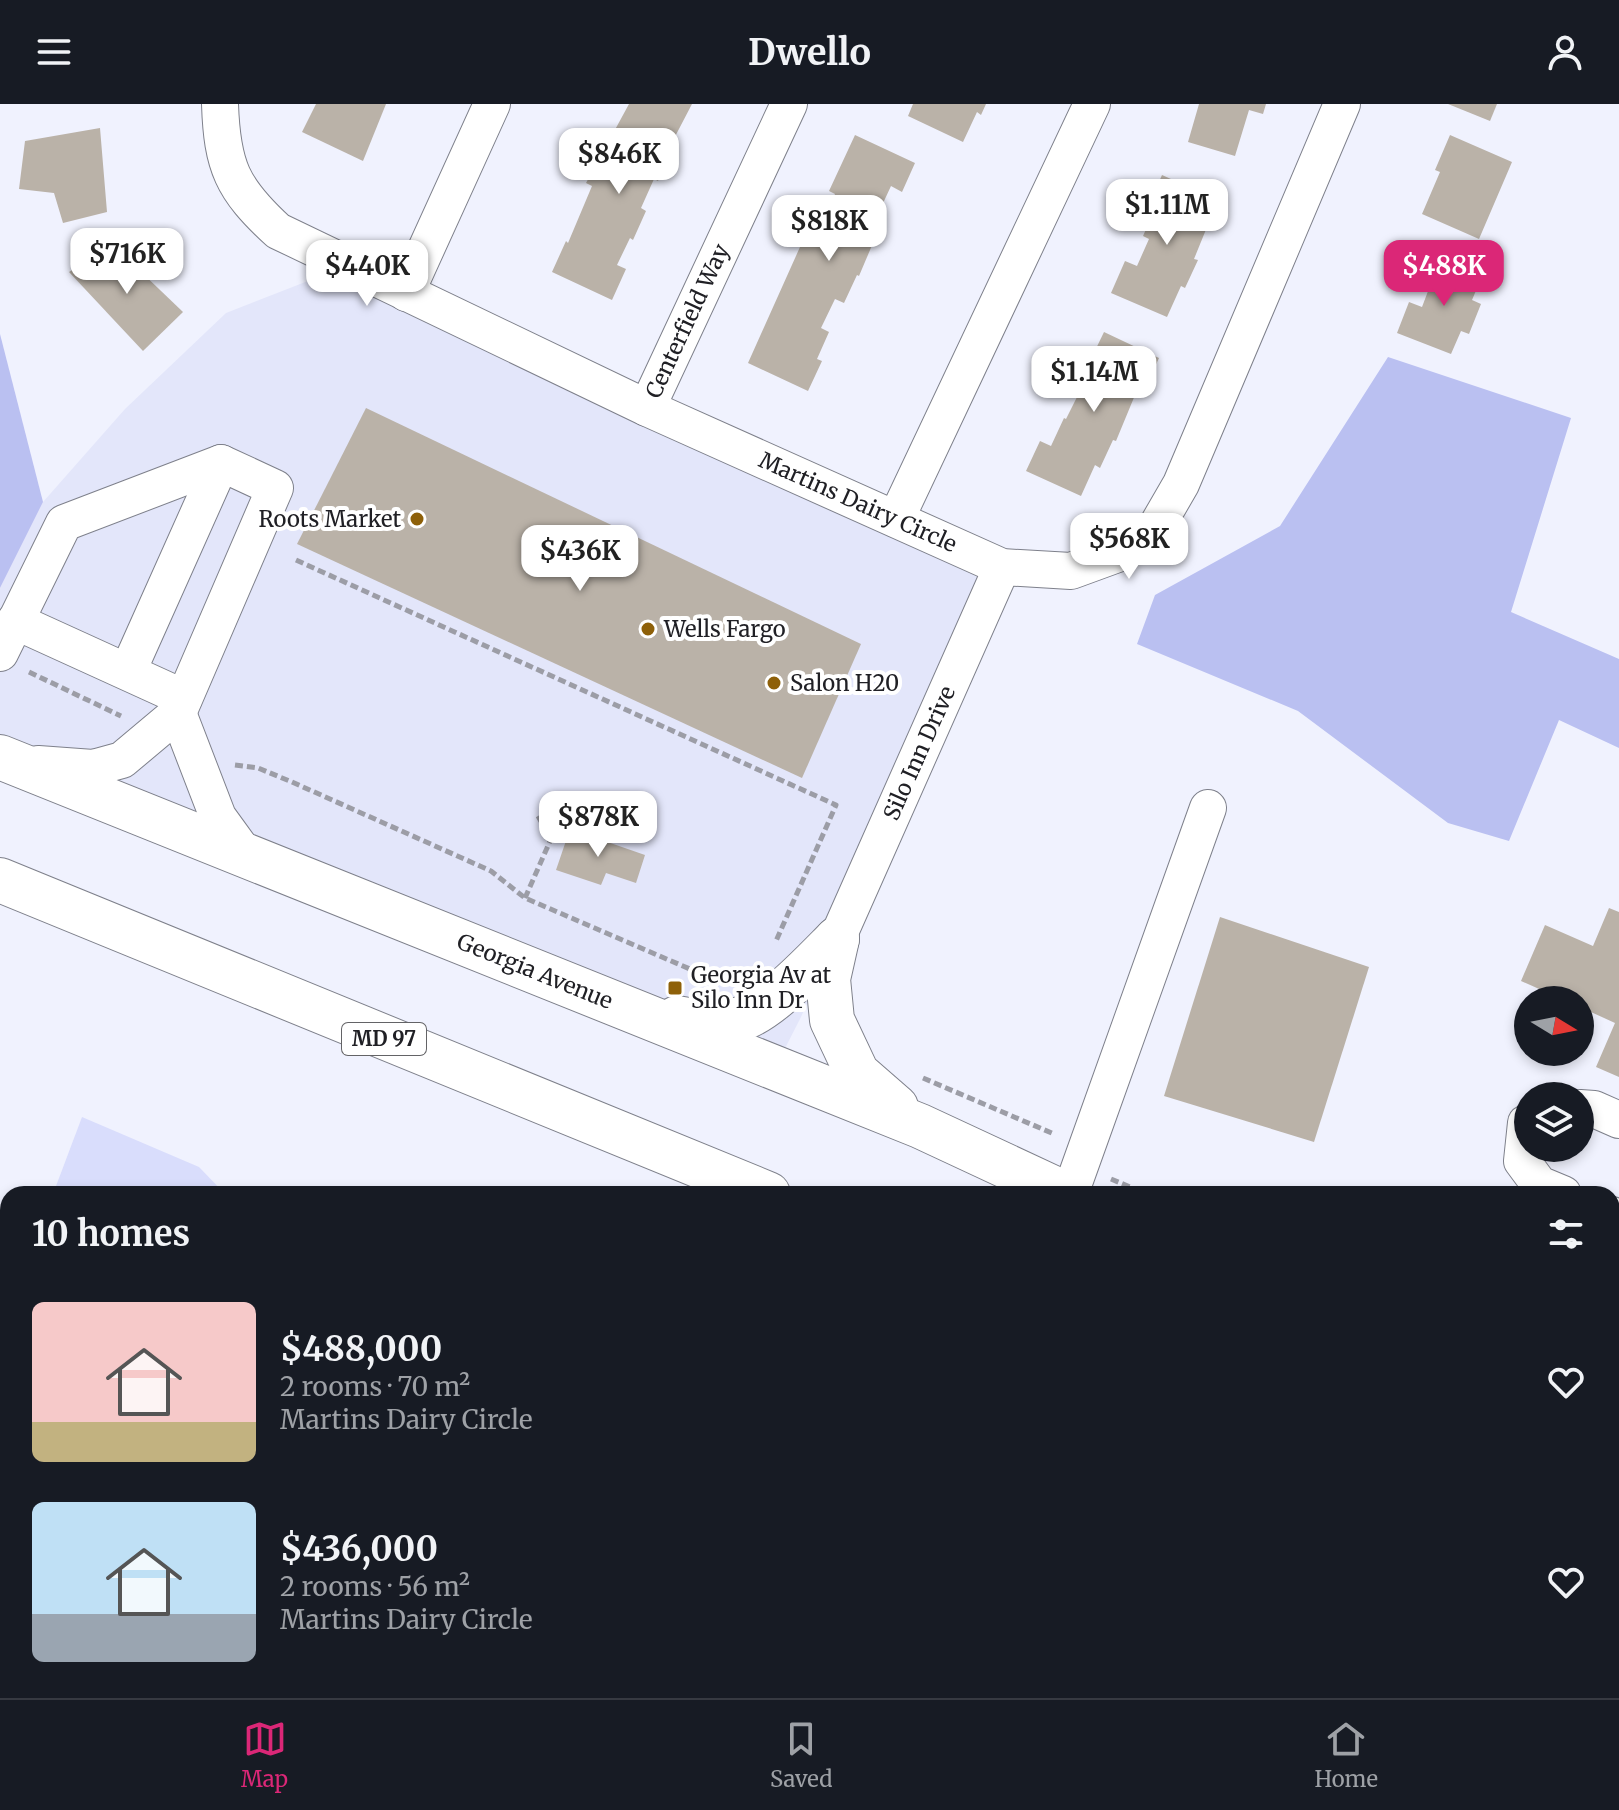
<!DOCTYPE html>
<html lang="en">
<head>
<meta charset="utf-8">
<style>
  body { margin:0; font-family:Merriweather,serif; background:#20242c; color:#f1f3f6; height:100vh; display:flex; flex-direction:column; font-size:30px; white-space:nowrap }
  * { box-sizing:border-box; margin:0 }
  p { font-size:26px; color:#9ea1a6 }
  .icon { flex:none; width:44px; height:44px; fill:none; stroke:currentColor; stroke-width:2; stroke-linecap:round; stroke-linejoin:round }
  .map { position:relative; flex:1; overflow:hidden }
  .side { position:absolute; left:0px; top:1082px; width:1620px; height:512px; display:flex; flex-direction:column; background:#171b24; border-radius:24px 24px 0 0; box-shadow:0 4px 12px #0003 }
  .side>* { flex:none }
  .needle { width:52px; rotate:100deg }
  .controls { position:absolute; left:1514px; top:882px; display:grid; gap:16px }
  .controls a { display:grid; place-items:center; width:80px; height:80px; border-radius:50%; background:#171b24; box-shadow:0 4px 12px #0003; font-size:40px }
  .price { position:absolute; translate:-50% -68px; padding:0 18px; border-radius:16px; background:#fff; color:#222; font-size:26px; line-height:52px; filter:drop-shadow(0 2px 4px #0008) }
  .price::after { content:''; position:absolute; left:50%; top:48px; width:24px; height:18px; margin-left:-12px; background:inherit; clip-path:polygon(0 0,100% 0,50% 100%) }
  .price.on { background:#db2777; color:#fff }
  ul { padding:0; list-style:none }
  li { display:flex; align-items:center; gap:24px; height:200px; padding:0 32px }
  li span { display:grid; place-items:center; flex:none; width:224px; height:160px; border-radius:12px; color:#555 }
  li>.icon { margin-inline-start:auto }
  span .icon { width:96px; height:96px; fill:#fffc; stroke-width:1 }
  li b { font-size:34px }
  h2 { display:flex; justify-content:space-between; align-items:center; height:96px; padding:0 32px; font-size:34px }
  header { display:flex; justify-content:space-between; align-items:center; height:104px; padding:0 32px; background:#171b24; font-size:36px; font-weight:700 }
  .menu { display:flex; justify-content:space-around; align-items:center; height:112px; border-top:2px solid #363941; background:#171b24; font-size:22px; color:#9ea1a6 }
  .menu a { display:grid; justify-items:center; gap:4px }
  .menu .on { color:#db2777 }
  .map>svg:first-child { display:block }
</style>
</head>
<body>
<header><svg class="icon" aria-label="menu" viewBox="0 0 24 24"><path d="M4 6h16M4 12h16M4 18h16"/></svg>Dwello<svg class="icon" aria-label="person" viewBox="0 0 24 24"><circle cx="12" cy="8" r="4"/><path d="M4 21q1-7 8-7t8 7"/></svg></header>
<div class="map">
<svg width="1619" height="1594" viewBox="0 0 1619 1594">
  <rect width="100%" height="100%" fill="#f0f2fe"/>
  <path fill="#e3e6fa" d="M349,161L1002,463L801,913L775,964L0,653V484L43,398L125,305L226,209Z"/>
  <g fill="#d9ddfc">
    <path d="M82,1013L199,1063L225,1090H53Z"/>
    <path d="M8,1173V1586H1066L1085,1594H0V1179Z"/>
  </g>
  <g fill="#bac0f1">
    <path d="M0,230L43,398L0,484Z"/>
    <path d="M1388,253L1571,314L1511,508L1619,555V644L1559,616L1509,737L1448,719L1298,607L1137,540L1155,491L1280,422Z"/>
  </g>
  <g fill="#bab2a8">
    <path d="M316,0H386L363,57L302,28Z"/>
    <path d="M629,0H692L668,46L671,47L658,77L654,75L641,104L646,107L633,136L630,134L617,161L626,165L612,196L552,168L566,137L568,139L592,82L586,79Z"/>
    <path d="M913,0H986L981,11L977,8L963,38L908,12Z"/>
    <path d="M1199,0H1266L1263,10L1249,6L1235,52L1188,38Z"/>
    <path d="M1448,0H1497L1490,17Z"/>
    <path d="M100,24L107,108L63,119L54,89L19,85L25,37Z"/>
    <path d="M855,31L915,59L902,88L891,82L878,110L884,113L859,172L857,171L844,199L835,195L821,224L829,228L817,255L822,257L808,287L748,259L813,114L822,119L835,90L829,87Z"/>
    <path d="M1450,31L1512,58L1479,135L1422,110L1440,68L1435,66Z"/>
    <path d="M1162,71L1218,96L1194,155L1198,156L1185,184L1181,182L1167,213L1111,189L1125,157L1137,162L1149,135L1143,132L1156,103L1149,100Z"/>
    <path d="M112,140L183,208L143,247L69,168Z"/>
    <path d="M1441,153L1483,170L1472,196L1481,200L1469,230L1461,227L1451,250L1397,229L1409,198L1422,203Z"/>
    <path d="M1104,228L1159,254L1146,282L1140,279L1116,337L1113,336L1100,364L1095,361L1081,392L1026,367L1040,337L1051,342L1064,314L1066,315L1080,287L1071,283L1085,255L1090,257Z"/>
    <path d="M366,304L861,540L802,674L297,440Z"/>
    <path d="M570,725L645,751L636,779L606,769L601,781L556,766Z"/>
    <path d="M1609,804L1619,808V973L1596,963L1615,919L1580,903V896H1564L1521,877L1545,821L1593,842Z"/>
    <path d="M1220,813L1369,863L1314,1038L1164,992Z"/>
  </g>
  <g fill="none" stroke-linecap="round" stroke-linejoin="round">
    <g stroke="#7e808b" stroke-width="38">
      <g id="minor">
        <path d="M220,0C222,62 232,85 278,127L647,304L1002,463L1071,467L1123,448L1155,425L1181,380L1342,0"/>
        <path d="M406,189L492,0"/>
        <path d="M647,304L789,0"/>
        <path d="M896,415L1092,0"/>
        <path d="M15,517L184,594"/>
        <path d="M0,549L64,419L221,359L275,384L178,609L122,656L93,664L38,660"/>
        <path d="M128,567L221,359"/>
        <path d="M178,609L218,713L247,753"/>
        <path d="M837,835L1002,463"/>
        <path d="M1580,1004L1594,1005L1619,1016"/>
        <path d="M1528,1018L1526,1019L1522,1057L1539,1080L1563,1090"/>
        <path d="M1070,1090L1208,704"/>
        <path d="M1612,1111L1619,1114"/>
        <path d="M1612,1205L1619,1188"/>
      </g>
    </g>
    <g stroke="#7e808b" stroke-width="46">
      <g id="major">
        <path d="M0,653L920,1022L1066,1090"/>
        <path d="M0,776L768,1090"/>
        <path d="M837,835L828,875L832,916L857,969L896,1003"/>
        <path d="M677,914C697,918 720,920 740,915C768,908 816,856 837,835"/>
        <path d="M1612,1326L1619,1329"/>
        <path d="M1612,1437L1619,1440"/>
      </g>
    </g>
    <g stroke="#9c9da6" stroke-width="5" stroke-dasharray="8 4" stroke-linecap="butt">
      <path d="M296,456L836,701L776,837"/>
      <path d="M29,568L121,612"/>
      <path d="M235,661L258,664L292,678L491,767L525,794L720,878"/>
      <path d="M525,794L551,735L538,712"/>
      <path d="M923,974L1054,1030"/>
      <path d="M1111,1075L1147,1090"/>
      <path d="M0,1352L8,1341"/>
    </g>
    <use href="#minor" stroke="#fff" stroke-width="36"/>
    <use href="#major" stroke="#fff" stroke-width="44"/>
  </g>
  <g fill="#8e6009" stroke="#fff" stroke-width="3">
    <circle cx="417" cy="415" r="8"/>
    <circle cx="648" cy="525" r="8"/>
    <circle cx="774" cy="579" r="8"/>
    <rect x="667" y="876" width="16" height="16" rx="4"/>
  </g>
  <g text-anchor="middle" stroke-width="8" stroke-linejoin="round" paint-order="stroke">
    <rect fill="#fff" stroke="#636366" stroke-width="2" x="342" y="919" width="84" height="32" rx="6"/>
    <g font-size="20" font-weight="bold" fill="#202025">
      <text x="384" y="942">MD 97</text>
    </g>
    <g font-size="22" fill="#202025" stroke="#fff">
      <text transform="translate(687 217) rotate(-65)" y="8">Centerfield Way</text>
      <text transform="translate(858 398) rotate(24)" y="8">Martins Dairy Circle</text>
      <text transform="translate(919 649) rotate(-66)" y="8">Silo Inn Drive</text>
      <text transform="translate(535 867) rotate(22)" y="8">Georgia Avenue</text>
    </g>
    <g font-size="22" fill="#202025" stroke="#fff" text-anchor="start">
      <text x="401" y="423" text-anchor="end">Roots Market</text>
      <text x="664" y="533">Wells Fargo</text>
      <text x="790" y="587">Salon H20</text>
      <text x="691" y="879">Georgia Av at<tspan x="691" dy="25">Silo Inn Dr</tspan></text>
    </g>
  </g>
</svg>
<div class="controls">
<a><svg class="needle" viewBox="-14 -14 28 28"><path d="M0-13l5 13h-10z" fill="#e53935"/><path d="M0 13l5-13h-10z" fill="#9ea1a6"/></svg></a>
<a><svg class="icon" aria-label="layers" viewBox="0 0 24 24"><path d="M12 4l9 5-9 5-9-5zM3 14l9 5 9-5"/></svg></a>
</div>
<b class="price" style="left:619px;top:92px">$846K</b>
<b class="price" style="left:1167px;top:143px">$1.11M</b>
<b class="price" style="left:829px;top:159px">$818K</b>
<b class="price" style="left:127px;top:192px">$716K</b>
<b class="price" style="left:367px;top:204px">$440K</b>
<b class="price on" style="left:1444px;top:204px">$488K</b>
<b class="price" style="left:1094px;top:310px">$1.14M</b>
<b class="price" style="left:1129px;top:477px">$568K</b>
<b class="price" style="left:580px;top:489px">$436K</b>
<b class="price" style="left:598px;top:755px">$878K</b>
<section class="side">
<h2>10 homes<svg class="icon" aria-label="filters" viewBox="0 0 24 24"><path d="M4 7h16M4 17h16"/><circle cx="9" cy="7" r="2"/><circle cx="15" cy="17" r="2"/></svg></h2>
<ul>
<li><span style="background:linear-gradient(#f6c9c9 75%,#c2b280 0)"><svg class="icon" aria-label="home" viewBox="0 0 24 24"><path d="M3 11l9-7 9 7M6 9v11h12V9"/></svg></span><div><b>$488,000</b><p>2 rooms · 70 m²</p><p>Martins Dairy Circle</p></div><svg class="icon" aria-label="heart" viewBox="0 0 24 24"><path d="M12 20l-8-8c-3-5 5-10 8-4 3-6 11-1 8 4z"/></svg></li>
<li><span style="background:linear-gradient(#bfe0f5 70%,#9aa5b1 0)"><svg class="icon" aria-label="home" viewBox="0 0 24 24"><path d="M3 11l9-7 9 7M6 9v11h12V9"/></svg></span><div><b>$436,000</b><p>2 rooms · 56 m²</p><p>Martins Dairy Circle</p></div><svg class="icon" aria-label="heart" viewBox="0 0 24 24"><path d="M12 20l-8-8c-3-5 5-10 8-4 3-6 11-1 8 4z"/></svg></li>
</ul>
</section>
</div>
<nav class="menu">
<a class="on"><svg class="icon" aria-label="map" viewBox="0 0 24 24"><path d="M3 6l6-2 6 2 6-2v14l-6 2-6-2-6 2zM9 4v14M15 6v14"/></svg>Map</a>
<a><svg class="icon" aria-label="saved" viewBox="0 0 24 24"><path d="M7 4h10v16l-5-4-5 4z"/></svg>Saved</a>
<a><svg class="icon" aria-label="home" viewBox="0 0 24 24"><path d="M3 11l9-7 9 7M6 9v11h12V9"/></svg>Home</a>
</nav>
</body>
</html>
